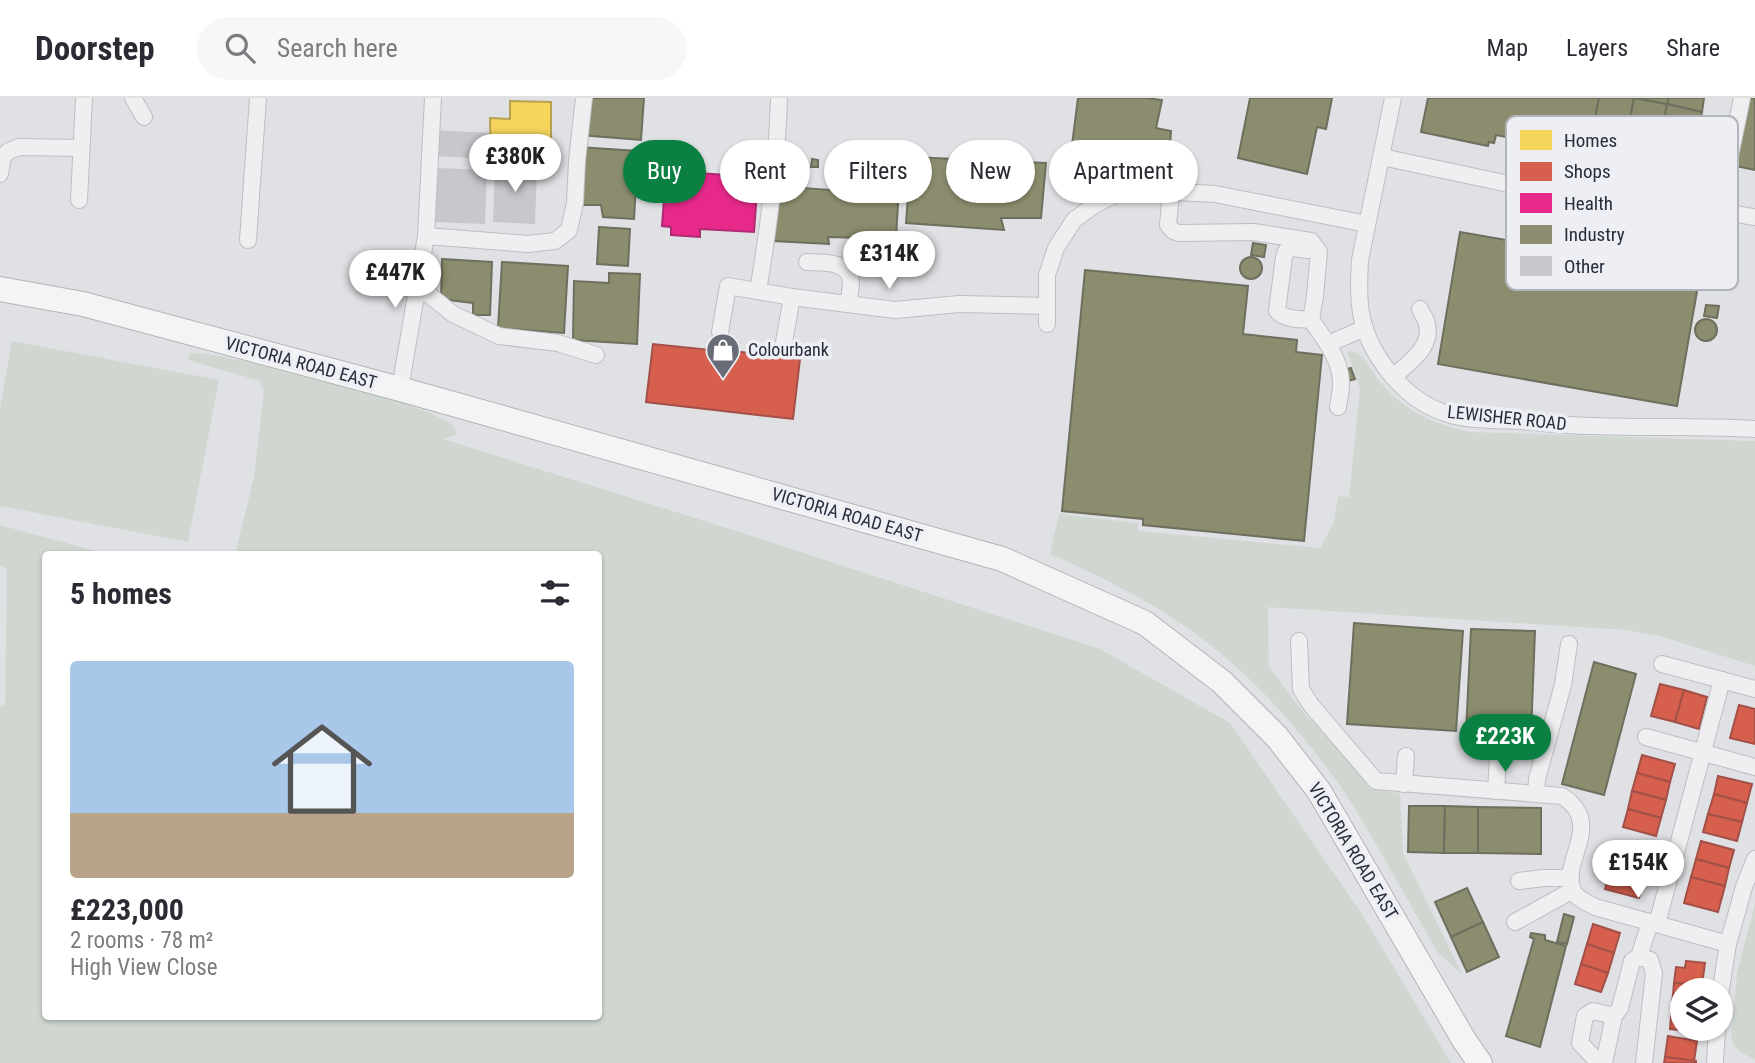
<!DOCTYPE html>
<html lang="en">
<head>
<meta charset="utf-8">
<style>
  body { margin:0; font-family:"Roboto Condensed",sans-serif; background:#f7f7f7; color:#2b2b33; height:100vh; display:flex; flex-direction:column; font-size:26px; white-space:nowrap }
  * { box-sizing:border-box; margin:0 }
  p { font-size:23px; color:#7c7c81 }
  .icon { flex:none; width:38px; height:38px; fill:none; stroke:currentColor; stroke-width:2; stroke-linecap:round; stroke-linejoin:round }
  .map { position:relative; flex:1; overflow:hidden }
  .panel { position:absolute; left:42px; top:453px; width:560px; height:469px; display:flex; flex-direction:column; background:#fff; border-radius:7px; box-shadow:0 2px 5px #0004 }
  .panel>* { flex:none }
  .hud { position:absolute; left:623px; top:42px; width:665px; height:63px; display:flex; gap:14px }
  .tools { position:absolute; left:1670px; top:880px; display:grid; gap:14px }
  .tools a { display:grid; place-items:center; width:63px; height:63px; border-radius:50%; background:#fff; box-shadow:0 2px 5px #0004; font-size:35px }
  .price { position:absolute; translate:-50% -60px; padding:0 16px; border-radius:24px; background:#fff; color:#222; font-size:23px; line-height:46px; filter:drop-shadow(0 2px 4px #0008) }
  .price::after { content:''; position:absolute; left:50%; top:42px; width:21px; height:16px; margin-left:-10px; background:inherit; clip-path:polygon(0 0,100% 0,50% 100%) }
  .price.current { background:#0b8043; color:#fff }
  ul { padding:0; list-style:none }
  li { display:grid; align-content:center; gap:14px; height:371px; padding:0 28px }
  li+li { border-top:2px solid #e1e1e2 }
  li span { display:grid; place-items:center; height:217px; border-radius:7px; color:#555 }
  li>.icon { margin-inline-start:auto }
  span .icon { width:126px; height:126px; fill:#fffc; stroke-width:1 }
  li b { font-size:30px }
  h2 { display:flex; justify-content:space-between; align-items:center; height:84px; padding:0 28px; font-size:30px }
  .chip { padding:0 24px; border-radius:32px; background:#fff; box-shadow:0 2px 5px #0004; font-size:24px; line-height:63px }
  .chip.current { background:#0b8043; color:#fff }
  header { display:flex; align-items:center; gap:42px; box-sizing:border-box; height:98px; padding:0 35px; background:#fff; border-bottom:2px solid #e1e1e2 }
  header strong { font-size:33px }
  nav { display:flex; gap:38px; margin-inline-start:auto; font-size:24px }
  .search { width:490px; height:63px; background:#f7f7f7; display:flex; align-items:center; gap:18px; box-sizing:border-box; padding:0 24px; border-radius:38px; color:#7c7c81; font-size:26px }
  .map>svg:first-child { display:block }
</style>
</head>
<body>
<header>
<strong>Doorstep</strong>
<div class="search"><svg class="icon" aria-label="search" viewBox="0 0 24 24"><circle cx="10" cy="10" r="6"/><path d="M15 15l6 6"/></svg>Search here</div>
<nav><a>Map</a><a>Layers</a><a>Share</a></nav>
</header>
<div class="map">
<svg width="1755" height="965" viewBox="0 0 1755 965">
  <rect width="100%" height="100%" fill="#e0e1e4"/>
  <g fill="#cfd7d0">
    <path d="M12,243L219,282L188,444L0,408V310Z"/>
    <path d="M1347,253C1363,252 1371,274 1381,285C1403,312 1435,327 1470,334L1755,343V568L1663,539L1626,532L1268,509L1269,569L1303,614L1334,644L1373,691L1400,695L1403,755L1462,876L1438,855C1419,821 1399,787 1380,753C1366,730 1353,706 1338,685C1307,642 1272,600 1232,565C1179,518 1115,484 1050,456L1059,416L1138,425V433L1320,450L1334,424L1338,398L1349,399L1360,291Z"/>
    <path d="M190,255L208,256L259,266L380,297L429,314L453,327L457,336L443,341L730,431L1100,551L1230,625L1362,816L1451,965H0V610L5,606L7,472L0,467V427L110,457H46V919H598V457H235L254,379L264,293L260,283L188,262Z"/>
    <path d="M1755,806V961C1742,956 1734,952 1731,939L1737,875Z"/>
  </g>
  <path fill="#f6d55c" stroke="#b8a252" stroke-width="2" d="M510,3L551,4V64L491,63L490,20L510,21Z"/>
  <g fill="#d6604d" stroke="#a25048" stroke-width="2">
    <path d="M721,243L734,245L733,253L800,261L793,321L646,304L653,246L720,253Z"/>
    <path d="M1660,586L1684,592L1675,624L1651,618Z"/>
    <path d="M1684,592L1707,599L1699,631L1675,624Z"/>
    <path d="M1739,607L1755,611V646L1730,640Z"/>
    <path d="M1642,657L1675,666L1670,684L1637,675Z"/>
    <path d="M1637,675L1670,684L1666,702L1632,693Z"/>
    <path d="M1718,678L1752,686L1747,705L1714,696Z"/>
    <path d="M1632,693L1666,702L1661,720L1628,711Z"/>
    <path d="M1714,696L1747,705L1742,724L1708,716Z"/>
    <path d="M1628,711L1661,720L1656,738L1623,729Z"/>
    <path d="M1708,716L1742,724L1737,743L1703,734Z"/>
    <path d="M1701,743L1734,752L1729,770L1696,761Z"/>
    <path d="M1618,744L1652,753L1646,777L1612,767Z"/>
    <path d="M1696,761L1729,770L1725,788L1691,779Z"/>
    <path d="M1612,767L1646,777L1639,800L1605,791Z"/>
    <path d="M1691,779L1725,788L1718,814L1684,805Z"/>
    <path d="M1593,826L1620,835L1614,855L1587,846Z"/>
    <path d="M1587,846L1614,855L1608,875L1581,866Z"/>
    <path d="M1686,863L1705,865L1702,887L1674,885L1676,869L1685,870Z"/>
    <path d="M1581,866L1608,875L1601,894L1575,886Z"/>
    <path d="M1674,885L1702,887V892H1682V908L1672,907Z"/>
    <path d="M1672,907L1682,908V931H1698V934L1670,931Z"/>
    <path d="M1668,938L1697,943L1694,963L1665,959Z"/>
    <path d="M1665,959L1696,963V965H1664Z"/>
  </g>
  <path fill="#e7298a" stroke="#ae2a72" stroke-width="2" d="M666,73L758,79L754,134L700,131V139L671,137V129L662,128Z"/>
  <g fill="#8c8c6e" stroke="#6e6f5f" stroke-width="2">
    <path d="M583,0H644L641,42L580,37Z"/>
    <path d="M1078,0H1145L1162,2L1156,30L1171,33L1169,61L1072,47Z"/>
    <path d="M1250,0H1332L1326,31L1317,29L1307,76L1238,60Z"/>
    <path d="M1428,0H1599L1588,54L1583,53L1577,78L1565,76L1561,98L1531,92L1541,46L1496,37L1494,45L1489,44L1488,48L1421,34Z"/>
    <path d="M1599,0H1634L1620,74L1600,69L1603,57L1588,54Z"/>
    <path d="M1634,0L1667,6L1656,69L1644,66L1642,78L1620,74Z"/>
    <path d="M1635,0H1669L1667,6Z"/>
    <path d="M1669,0H1704L1702,14L1667,6Z"/>
    <path d="M1745,0H1755V72L1731,67Z"/>
    <path d="M1667,6L1702,14L1689,76L1656,69Z"/>
    <path d="M578,49L638,53L634,121L603,119L601,107H577Z"/>
    <path d="M911,59L1046,65L1041,120H1001L1004,132L906,125Z"/>
    <path d="M812,61L818,62V69H811Z"/>
    <path d="M830,83L899,87L896,141L828,139L829,146L773,143L776,88L830,92Z"/>
    <path d="M599,129L630,131L628,168L597,166Z"/>
    <path d="M1460,134L1700,176L1677,308L1438,266Z"/>
    <path d="M1253,145L1266,147L1264,159L1251,157Z"/>
    <circle cx="1251" cy="170" r="11"/>
    <path d="M442,161L492,164L490,217H473V205L441,201Z"/>
    <path d="M502,164L568,168L564,235L498,230Z"/>
    <path d="M1085,172L1248,188L1243,236L1297,242L1296,254L1322,257L1304,443L1143,427V421L1062,413Z"/>
    <path d="M609,175L640,176L637,246L573,242L574,183L609,185Z"/>
    <path d="M1706,207L1719,208L1717,220L1704,218Z"/>
    <circle cx="1706" cy="232" r="11"/>
    <path d="M1351,270L1355,281L1348,283L1344,272Z"/>
    <path d="M1354,525L1463,533L1456,633L1347,626Z"/>
    <path d="M1471,531L1535,533L1531,637L1466,634Z"/>
    <path d="M1594,564L1636,576L1604,697L1562,686Z"/>
    <path d="M1409,708H1445L1444,755L1408,754Z"/>
    <path d="M1445,708L1478,709V755H1444Z"/>
    <path d="M1478,709L1541,710V756L1478,755Z"/>
    <path d="M1467,790L1483,824L1451,839L1435,804Z"/>
    <path d="M1564,816L1574,819L1567,846L1557,844Z"/>
    <path d="M1483,824L1499,859L1467,874L1451,839Z"/>
    <path d="M1531,835L1545,837V842L1566,848L1540,949L1506,938L1534,841L1530,839Z"/>
  </g>
  <g fill="#c7c8cc">
    <path d="M435,32L489,35L488,61L433,58Z"/>
    <path d="M495,67L537,69L535,126L493,124Z"/>
    <path d="M437,70L487,72L485,126L435,124Z"/>
  </g>
  <g fill="none" stroke-linecap="round" stroke-linejoin="round">
    <g stroke="#bdbec1" stroke-width="18">
      <g id="minor">
        <path d="M133,0L144,19"/>
        <path d="M1393,0L1360,162C1359,180 1358,197 1361,215C1368,256 1403,300 1442,314C1463,323 1498,322 1521,323C1546,325 1571,328 1595,328C1649,330 1702,328 1755,331"/>
        <path d="M1382,59L1523,89"/>
        <path d="M0,76L3,58L9,53L19,49L81,50"/>
        <path d="M1171,94L1168,127L1173,133L1179,135L1254,134L1311,143L1319,154L1315,198L1311,222C1324,240 1342,263 1341,287C1341,294 1339,302 1338,309"/>
        <path d="M79,102L84,0"/>
        <path d="M1719,112L1742,0"/>
        <path d="M1639,121L1650,119L1662,109L1671,104L1753,119"/>
        <path d="M426,138L528,146L555,143L569,132L575,105L577,63L584,0"/>
        <path d="M248,142L258,0"/>
        <path d="M1308,152L1293,150L1286,153L1284,159L1277,213C1285,222 1300,221 1311,222"/>
        <path d="M807,164C822,165 849,162 851,183C851,190 849,199 849,206"/>
        <path d="M758,193C769,128 777,66 779,0"/>
        <path d="M416,194L428,196L453,216L499,238L558,245L596,257"/>
        <path d="M1047,226V177L1056,150L1074,122L1096,106L1116,96L1139,92L1215,96L1367,126"/>
        <path d="M720,234L728,188L792,199L895,212L959,206L1047,208"/>
        <path d="M784,244L792,199"/>
        <path d="M1328,246L1365,230"/>
        <path d="M1393,279C1408,265 1433,250 1427,226C1426,221 1422,216 1420,211"/>
        <path d="M400,291L426,138L433,0"/>
        <path d="M1299,543L1301,591L1311,607L1376,683L1562,698C1606,726 1559,764 1573,793C1577,801 1588,805 1595,809L1728,846"/>
        <path d="M1662,566L1755,591"/>
        <path d="M1646,639L1755,669"/>
        <path d="M1404,686L1406,658"/>
        <path d="M1496,693L1498,660"/>
        <path d="M1536,696L1537,681L1563,587L1569,546"/>
        <path d="M1519,783L1544,780H1571"/>
        <path d="M1515,824L1573,792"/>
        <path d="M1657,826L1722,582"/>
        <path d="M1639,859L1650,862L1654,875L1644,965"/>
        <path d="M1720,897L1728,846L1744,789L1755,761"/>
        <path d="M1599,965L1580,945L1585,918L1593,913L1614,918"/>
        <path d="M1604,965L1614,918L1620,910L1632,863L1639,859L1650,824"/>
        <path d="M1715,965L1717,931"/>
      </g>
    </g>
    <g stroke="#b3b4b8" stroke-width="26">
      <path id="highway" d="M0,191L83,206L400,291L1002,461L1145,525L1222,584L1277,639L1319,693L1464,942L1480,965"/>
    </g>
    <use href="#minor" stroke="#efeff1" stroke-width="16"/>
    <use href="#highway" stroke="#f4f4f5" stroke-width="24"/>
  </g>
  <defs>
    <g id="shop-pin" transform="scale(1.75)"><path d="M0 17L-7.5 6A9.5 9.5 0 1 1 7.5 6Z" fill="#696b76" stroke="#edeff4"/><path d="M-5-2.5h2.3a2.7 3.5 0 0 1 5.4 0H5L5.5 6h-11ZM-1.5-2.5h3a1.5 2.3 0 0 0-3 0Z" fill="#fff"/></g>
  </defs>
  <g fill-rule="evenodd">
    <use href="#shop-pin" x="723" y="252"/>
  </g>
  <g text-anchor="middle" stroke-width="7" stroke-linejoin="round" paint-order="stroke">
    <g font-size="18" fill="#292c3b" stroke="#edeff4" text-anchor="start">
      <text x="748" y="258">Colourbank</text>
    </g>
    <g font-size="18" fill="#292c3b" stroke="#edeff4">
      <text transform="translate(301 265) rotate(15)" y="6">VICTORIA ROAD EAST</text>
      <text transform="translate(1507 320) rotate(6)" y="6">LEWISHER ROAD</text>
      <text transform="translate(847 417) rotate(16)" y="6">VICTORIA ROAD EAST</text>
      <text transform="translate(1353 753) rotate(59)" y="6">VICTORIA ROAD EAST</text>
    </g>
  </g>
  <rect x="1506" y="18" width="232" height="174" rx="10" fill="#edeff4" stroke="#b2b4bc" stroke-width="2"/>
  <rect x="1520" y="32" width="32" height="20" fill="#f6d55c"/>
  <rect x="1520" y="64" width="32" height="19" fill="#d6604d"/>
  <rect x="1520" y="95" width="32" height="20" fill="#e7298a"/>
  <rect x="1520" y="127" width="32" height="19" fill="#8c8c6e"/>
  <rect x="1520" y="158" width="32" height="20" fill="#c7c8cc"/>
  <g font-size="19" fill="#292c3b">
    <text x="1564" y="49">Homes</text>
    <text x="1564" y="80">Shops</text>
    <text x="1564" y="112">Health</text>
    <text x="1564" y="143">Industry</text>
    <text x="1564" y="175">Other</text>
  </g>
</svg>
<div class="tools">
<a><svg class="icon" aria-label="layers" viewBox="0 0 24 24"><path d="M12 4l9 5-9 5-9-5zM3 14l9 5 9-5"/></svg></a>
</div>
<b class="price" style="left:515px;top:96px">£380K</b>
<b class="price" style="left:889px;top:193px">£314K</b>
<b class="price" style="left:395px;top:212px">£447K</b>
<b class="price current" style="left:1505px;top:676px">£223K</b>
<b class="price" style="left:1638px;top:802px">£154K</b>
<div class="hud">
<a class="chip current">Buy</a>
<a class="chip">Rent</a>
<a class="chip">Filters</a>
<a class="chip">New</a>
<a class="chip">Apartment</a>
</div>
<section class="panel">
<h2>5 homes<svg class="icon" aria-label="filters" viewBox="0 0 24 24"><path d="M4 7h16M4 17h16"/><circle cx="9" cy="7" r="2"/><circle cx="15" cy="17" r="2"/></svg></h2>
<ul>
<li><span style="background:linear-gradient(#a9c7e8 70%,#b9a48a 0)"><svg class="icon" aria-label="home" viewBox="0 0 24 24"><path d="M3 11l9-7 9 7M6 9v11h12V9"/></svg></span><div><b>£223,000</b><p>2 rooms · 78 m²</p><p>High View Close</p></div></li>
</ul>
</section>
</div>
</body>
</html>
